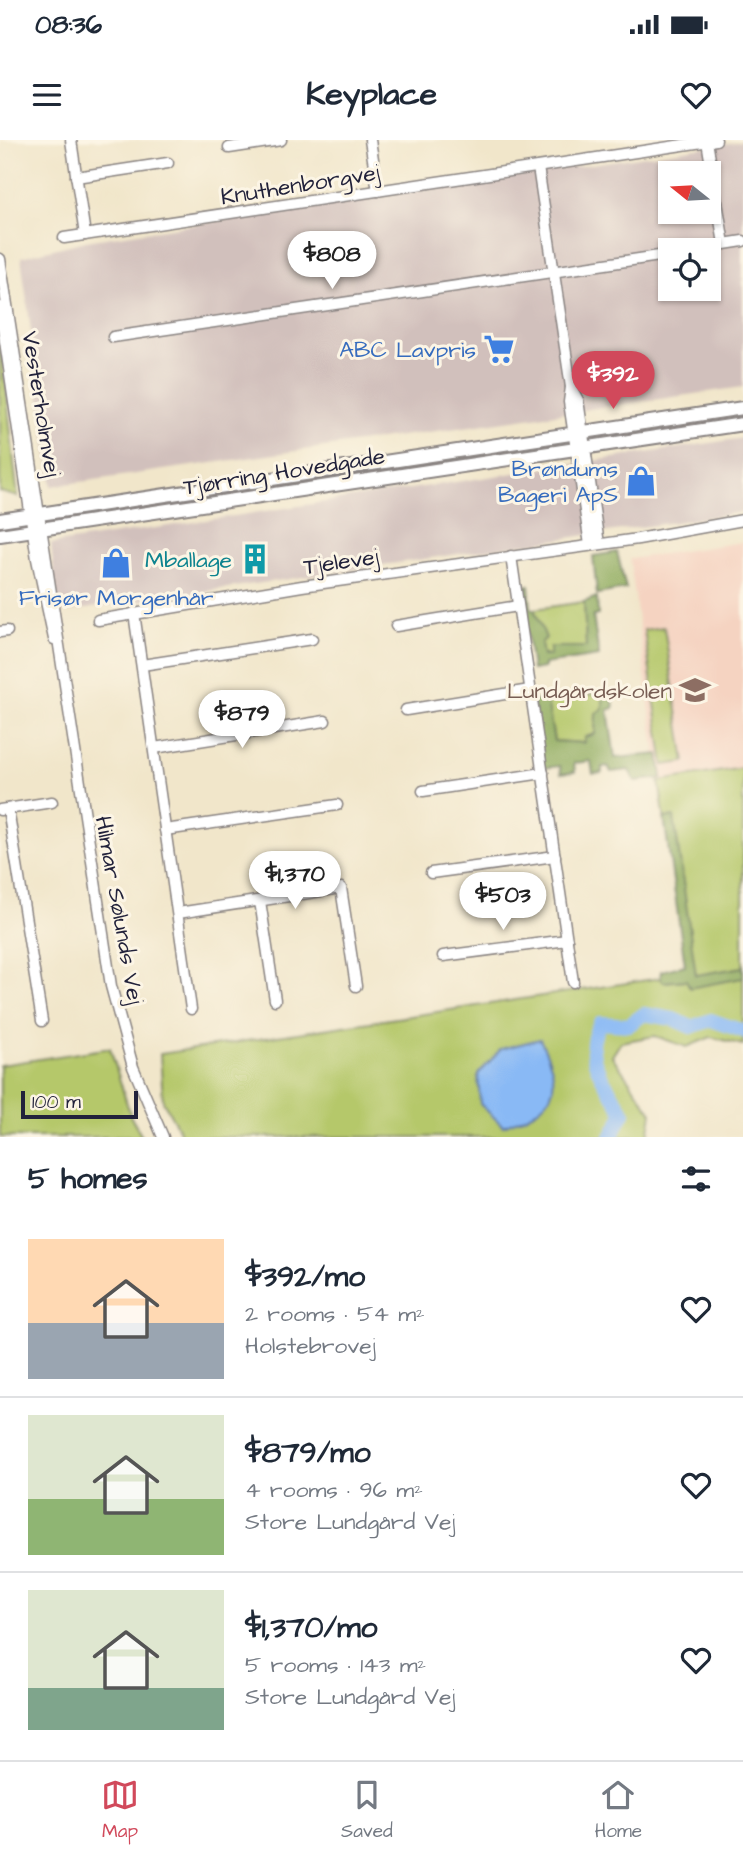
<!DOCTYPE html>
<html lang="en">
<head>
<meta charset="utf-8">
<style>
  body { margin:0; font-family:"Architects Daughter",sans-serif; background:#f2f2f3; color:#1f2937; height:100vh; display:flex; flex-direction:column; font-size:26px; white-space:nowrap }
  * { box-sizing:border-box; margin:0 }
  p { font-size:23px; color:#747a83 }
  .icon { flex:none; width:38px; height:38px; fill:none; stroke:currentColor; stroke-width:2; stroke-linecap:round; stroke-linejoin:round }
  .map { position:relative; height:997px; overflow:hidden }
  .details { display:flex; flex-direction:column; background:#fff; flex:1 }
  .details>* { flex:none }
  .needle { width:46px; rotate:288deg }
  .buttons { position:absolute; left:658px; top:21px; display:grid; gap:14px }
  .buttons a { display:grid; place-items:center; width:63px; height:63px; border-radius:0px; background:#fff; box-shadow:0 2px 5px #0004; font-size:35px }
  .scale { position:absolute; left:21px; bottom:18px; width:117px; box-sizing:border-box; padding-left:7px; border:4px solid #22223b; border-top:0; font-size:19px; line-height:24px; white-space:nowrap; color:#22223b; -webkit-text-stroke:5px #fcf5e5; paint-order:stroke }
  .price { position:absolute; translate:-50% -60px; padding:0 16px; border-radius:24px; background:#fff; color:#222; font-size:23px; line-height:46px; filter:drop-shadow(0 2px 4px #0008) }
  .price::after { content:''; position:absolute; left:50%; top:42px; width:21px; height:16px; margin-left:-10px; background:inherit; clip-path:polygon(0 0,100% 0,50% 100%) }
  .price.selected { background:#d1495b; color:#fff }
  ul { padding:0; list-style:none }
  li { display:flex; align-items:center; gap:21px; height:175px; padding:0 28px }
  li+li { border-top:2px solid #e0e1e3 }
  li span { display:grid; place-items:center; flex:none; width:196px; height:140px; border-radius:0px; color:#555 }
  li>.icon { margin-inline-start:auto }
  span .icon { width:84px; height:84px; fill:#fffc; stroke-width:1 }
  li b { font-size:30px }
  h2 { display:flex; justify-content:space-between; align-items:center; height:84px; padding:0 28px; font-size:30px }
  .status { display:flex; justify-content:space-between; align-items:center; height:49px; padding:0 35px; background:#fff; direction:ltr }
  .status svg { height:19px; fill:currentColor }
  header { display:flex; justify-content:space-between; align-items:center; height:91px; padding:0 28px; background:#fff; font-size:32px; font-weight:700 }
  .menu { display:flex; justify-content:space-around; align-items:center; height:98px; border-top:2px solid #e0e1e3; background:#fff; font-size:19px; color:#747a83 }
  .menu a { display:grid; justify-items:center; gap:4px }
  .menu .selected { color:#d1495b }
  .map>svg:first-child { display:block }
</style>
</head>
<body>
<div class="status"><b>08:36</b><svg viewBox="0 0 49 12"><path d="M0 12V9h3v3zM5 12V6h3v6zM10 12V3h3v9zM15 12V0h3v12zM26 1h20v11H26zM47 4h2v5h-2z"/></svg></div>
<header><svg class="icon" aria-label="menu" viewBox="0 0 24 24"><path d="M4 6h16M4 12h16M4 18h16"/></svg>Keyplace<svg class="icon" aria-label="heart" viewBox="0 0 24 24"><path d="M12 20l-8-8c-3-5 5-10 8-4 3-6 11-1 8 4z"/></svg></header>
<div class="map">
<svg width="743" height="997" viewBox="0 0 743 997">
  <rect width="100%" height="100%" fill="#fcf5e5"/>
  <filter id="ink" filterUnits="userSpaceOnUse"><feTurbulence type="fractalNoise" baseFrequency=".0143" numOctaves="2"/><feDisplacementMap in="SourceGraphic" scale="14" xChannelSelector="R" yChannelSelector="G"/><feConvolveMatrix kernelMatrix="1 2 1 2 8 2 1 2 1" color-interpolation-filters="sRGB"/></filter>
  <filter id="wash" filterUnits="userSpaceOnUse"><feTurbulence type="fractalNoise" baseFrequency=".00686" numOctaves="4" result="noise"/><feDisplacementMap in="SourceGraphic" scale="28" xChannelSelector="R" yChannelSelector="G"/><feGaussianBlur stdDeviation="1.57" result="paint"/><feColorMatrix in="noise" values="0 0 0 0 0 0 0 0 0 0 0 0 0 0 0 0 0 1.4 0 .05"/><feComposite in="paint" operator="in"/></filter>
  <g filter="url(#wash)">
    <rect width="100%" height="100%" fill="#f1e6ca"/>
    <path fill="#f5d3c1" d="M743,402V628L659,641L630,419Z"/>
    <g fill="#d1c0bc" fill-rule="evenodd">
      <path d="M743,1V247L52,346L21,117L86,101ZM670,33H709V72H670ZM670,110H709V149H670Z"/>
      <path d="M743,298V372L58,473L51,404Z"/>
    </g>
    <g fill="#b5c86b" stroke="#6c7553" stroke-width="2">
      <path d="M0,200C8,252 11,304 18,357L0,352Z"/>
      <path d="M584,462L586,507H550V516L542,515L541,503L545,498L534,469Z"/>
      <path d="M664,487L685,622L664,625L644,490Z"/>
      <path d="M603,553V569L596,573L595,595L584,603L554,601L547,560Z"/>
      <path d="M743,628V905L711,897L687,907L655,896L621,902L612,916L652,973L648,997H183L163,961L160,914L660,838L664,842L686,840L689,844L659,641Z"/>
      <path d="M110,908L131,977L142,997H0V925Z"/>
    </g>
    <g fill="#90ac5f" stroke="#59674d" stroke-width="2">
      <path d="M617,412L626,449L597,454L593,416Z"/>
      <path d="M529,445L531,469H534L546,498L541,503L543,516H550V507H586L584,462L597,457L598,475L593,476L599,516L544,524V528L532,530L521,447Z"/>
      <path d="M612,551L614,568L608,570L615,618L659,614L662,638L635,641L629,630L611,632L608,626L602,627V633L593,634L591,621L574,623L575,632L561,634L560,626L543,628L533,561L547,560L554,601L584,603L585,597L595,594L596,573L603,569V553Z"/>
      <path d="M674,677L696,835L743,827V838L690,848L686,840L663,842L660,838L661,831L685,825L664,678Z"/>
    </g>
    <path fill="#89b9f5" stroke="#566e98" stroke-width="2" d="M540,899C566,951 555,967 503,986L480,964L478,934L501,909Z"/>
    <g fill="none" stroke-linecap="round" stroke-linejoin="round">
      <path stroke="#89b9f5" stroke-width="14" d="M611,997L624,973C606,942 580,917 600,883L629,885L644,874L673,879L691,887L711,880L743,891"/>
    </g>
  </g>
  <g filter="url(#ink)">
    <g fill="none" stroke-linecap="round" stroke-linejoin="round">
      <g stroke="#8a8482" stroke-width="13">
        <g id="minor">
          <path d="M71,0L85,95"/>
          <path d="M370,0L378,51"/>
          <path d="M707,1L724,104L743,101"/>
          <path d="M229,8L281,0"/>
          <path d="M538,27L571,247L569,262L590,405"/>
          <path d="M76,37L168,23"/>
          <path d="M64,98L716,0"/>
          <path d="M0,119L111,846L133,927L163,997"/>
          <path d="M0,167L37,419L54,499"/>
          <path d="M113,197L666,115"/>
          <path d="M571,247L578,260L599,404"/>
          <path d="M511,416L573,842"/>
          <path d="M134,473L191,869"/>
          <path d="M98,480L302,446L638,399L743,380"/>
          <path d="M396,486L518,466"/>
          <path d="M0,492L7,491"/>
          <path d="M142,525L312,499"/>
          <path d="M406,570L530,550"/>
          <path d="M154,608L325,581"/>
          <path d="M423,651L543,633"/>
          <path d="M8,669L42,881"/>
          <path d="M0,670L52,662"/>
          <path d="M165,690L337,665"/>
          <path d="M431,733L555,716"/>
          <path d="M260,761L275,860"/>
          <path d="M178,773L341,748L356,846"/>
          <path d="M443,816L567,800"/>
        </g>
      </g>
      <g stroke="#8a8482" stroke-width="16">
        <g id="major">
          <path d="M0,380L743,268"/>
          <path d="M0,395L743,284"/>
        </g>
      </g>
      <use href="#minor" stroke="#fff" stroke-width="10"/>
      <use href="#major" stroke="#fff" stroke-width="12"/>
    </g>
  </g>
  <defs>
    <g id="supermarket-bare" transform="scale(2.415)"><path d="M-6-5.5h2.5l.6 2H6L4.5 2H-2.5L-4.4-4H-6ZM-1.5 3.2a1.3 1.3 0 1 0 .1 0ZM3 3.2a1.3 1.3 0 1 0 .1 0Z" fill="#3f7fe0" stroke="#fcf5e5" stroke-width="2.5" paint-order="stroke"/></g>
    <g id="shop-bare" transform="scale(2.415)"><path d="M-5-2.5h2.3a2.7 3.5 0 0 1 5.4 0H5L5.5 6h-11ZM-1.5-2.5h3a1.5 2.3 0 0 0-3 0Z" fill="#3f7fe0" stroke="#fcf5e5" stroke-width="2.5" paint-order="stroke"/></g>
    <g id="building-bare" transform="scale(2.415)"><path d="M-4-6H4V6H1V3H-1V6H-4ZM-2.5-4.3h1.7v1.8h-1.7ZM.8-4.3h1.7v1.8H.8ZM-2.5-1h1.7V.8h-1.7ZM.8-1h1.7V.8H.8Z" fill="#0f9aa8" stroke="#fcf5e5" stroke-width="2.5" paint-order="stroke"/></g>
    <g id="school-bare" transform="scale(2.415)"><path d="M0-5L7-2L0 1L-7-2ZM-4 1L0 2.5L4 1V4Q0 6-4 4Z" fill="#8d6e63" stroke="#fcf5e5" stroke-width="2.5" paint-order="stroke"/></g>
  </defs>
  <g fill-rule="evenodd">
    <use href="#supermarket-bare" x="499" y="209"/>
    <use href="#shop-bare" x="641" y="341"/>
    <use href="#building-bare" x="255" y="419"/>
    <use href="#shop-bare" x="116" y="423"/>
    <use href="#school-bare" x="695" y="550"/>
  </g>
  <g text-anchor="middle" stroke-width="6" stroke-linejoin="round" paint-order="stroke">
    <g font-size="23" fill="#22223b" stroke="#fcf5e5">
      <text transform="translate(300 44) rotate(-9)" y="8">Knuthenborgvej</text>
      <text transform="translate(42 264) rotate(81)" y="8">Vesterholmvej</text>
      <text transform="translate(284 331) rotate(-9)" y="8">Tjørring Hovedgade</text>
      <text transform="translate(341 421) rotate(-8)" y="8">Tjelevej</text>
      <text transform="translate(120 770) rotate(80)" y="8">Hilmar Sølunds Vej</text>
    </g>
    <g font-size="23" fill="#366cbe" stroke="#fcf5e5" text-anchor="end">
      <text x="476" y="217">ABC Lavpris</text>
      <text x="618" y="336">Brøndums<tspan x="618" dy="26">Bageri ApS</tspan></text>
      <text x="116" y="465" text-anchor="middle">Frisør Morgenhår</text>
    </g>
    <g font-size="23" fill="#0d838f" stroke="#fcf5e5" text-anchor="end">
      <text x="232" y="427">Mballage</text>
    </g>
    <g font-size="23" fill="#785e54" stroke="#fcf5e5" text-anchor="end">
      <text x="672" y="558">Lundgårdskolen</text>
    </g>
  </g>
</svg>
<div class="buttons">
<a><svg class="needle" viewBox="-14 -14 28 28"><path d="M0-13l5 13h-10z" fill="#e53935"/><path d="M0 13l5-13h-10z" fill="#747a83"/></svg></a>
<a><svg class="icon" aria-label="locate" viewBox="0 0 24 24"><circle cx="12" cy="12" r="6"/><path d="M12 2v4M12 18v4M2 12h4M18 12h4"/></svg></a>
</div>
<div class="scale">100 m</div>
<b class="price" style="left:332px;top:151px">$808</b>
<b class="price selected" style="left:613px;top:271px">$392</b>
<b class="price" style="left:242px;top:610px">$879</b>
<b class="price" style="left:295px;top:771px">$1,370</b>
<b class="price" style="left:503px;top:792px">$503</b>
</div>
<section class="details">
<h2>5 homes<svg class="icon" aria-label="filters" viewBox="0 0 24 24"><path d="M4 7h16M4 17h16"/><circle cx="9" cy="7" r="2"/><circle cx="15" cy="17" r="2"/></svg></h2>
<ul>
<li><span style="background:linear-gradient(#ffd9b3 60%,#9aa5b1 0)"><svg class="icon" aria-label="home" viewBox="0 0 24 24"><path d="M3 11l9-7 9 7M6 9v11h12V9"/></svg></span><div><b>$392/mo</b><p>2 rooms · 54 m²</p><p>Holstebrovej</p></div><svg class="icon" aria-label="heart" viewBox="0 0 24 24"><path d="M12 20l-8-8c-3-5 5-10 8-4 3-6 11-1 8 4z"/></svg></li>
<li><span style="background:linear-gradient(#dfe7d0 60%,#8fb573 0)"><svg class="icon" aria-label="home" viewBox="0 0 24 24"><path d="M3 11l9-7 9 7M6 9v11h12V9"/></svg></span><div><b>$879/mo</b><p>4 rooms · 96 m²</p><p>Store Lundgård Vej</p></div><svg class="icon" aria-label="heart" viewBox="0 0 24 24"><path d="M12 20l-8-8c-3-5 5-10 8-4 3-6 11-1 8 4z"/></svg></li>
<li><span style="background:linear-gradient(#dfe7d0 70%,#7fa58c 0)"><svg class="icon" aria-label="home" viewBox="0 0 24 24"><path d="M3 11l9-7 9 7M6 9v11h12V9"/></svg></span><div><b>$1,370/mo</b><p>5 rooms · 143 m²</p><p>Store Lundgård Vej</p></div><svg class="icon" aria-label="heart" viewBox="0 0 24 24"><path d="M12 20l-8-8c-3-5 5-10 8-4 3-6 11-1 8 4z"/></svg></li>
</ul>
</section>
<nav class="menu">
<a class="selected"><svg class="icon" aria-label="map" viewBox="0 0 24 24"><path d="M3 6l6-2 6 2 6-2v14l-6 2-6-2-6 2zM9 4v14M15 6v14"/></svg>Map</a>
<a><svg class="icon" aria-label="saved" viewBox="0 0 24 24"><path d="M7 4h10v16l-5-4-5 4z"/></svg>Saved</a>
<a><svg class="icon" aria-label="home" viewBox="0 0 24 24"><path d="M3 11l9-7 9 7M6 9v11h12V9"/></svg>Home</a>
</nav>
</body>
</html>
